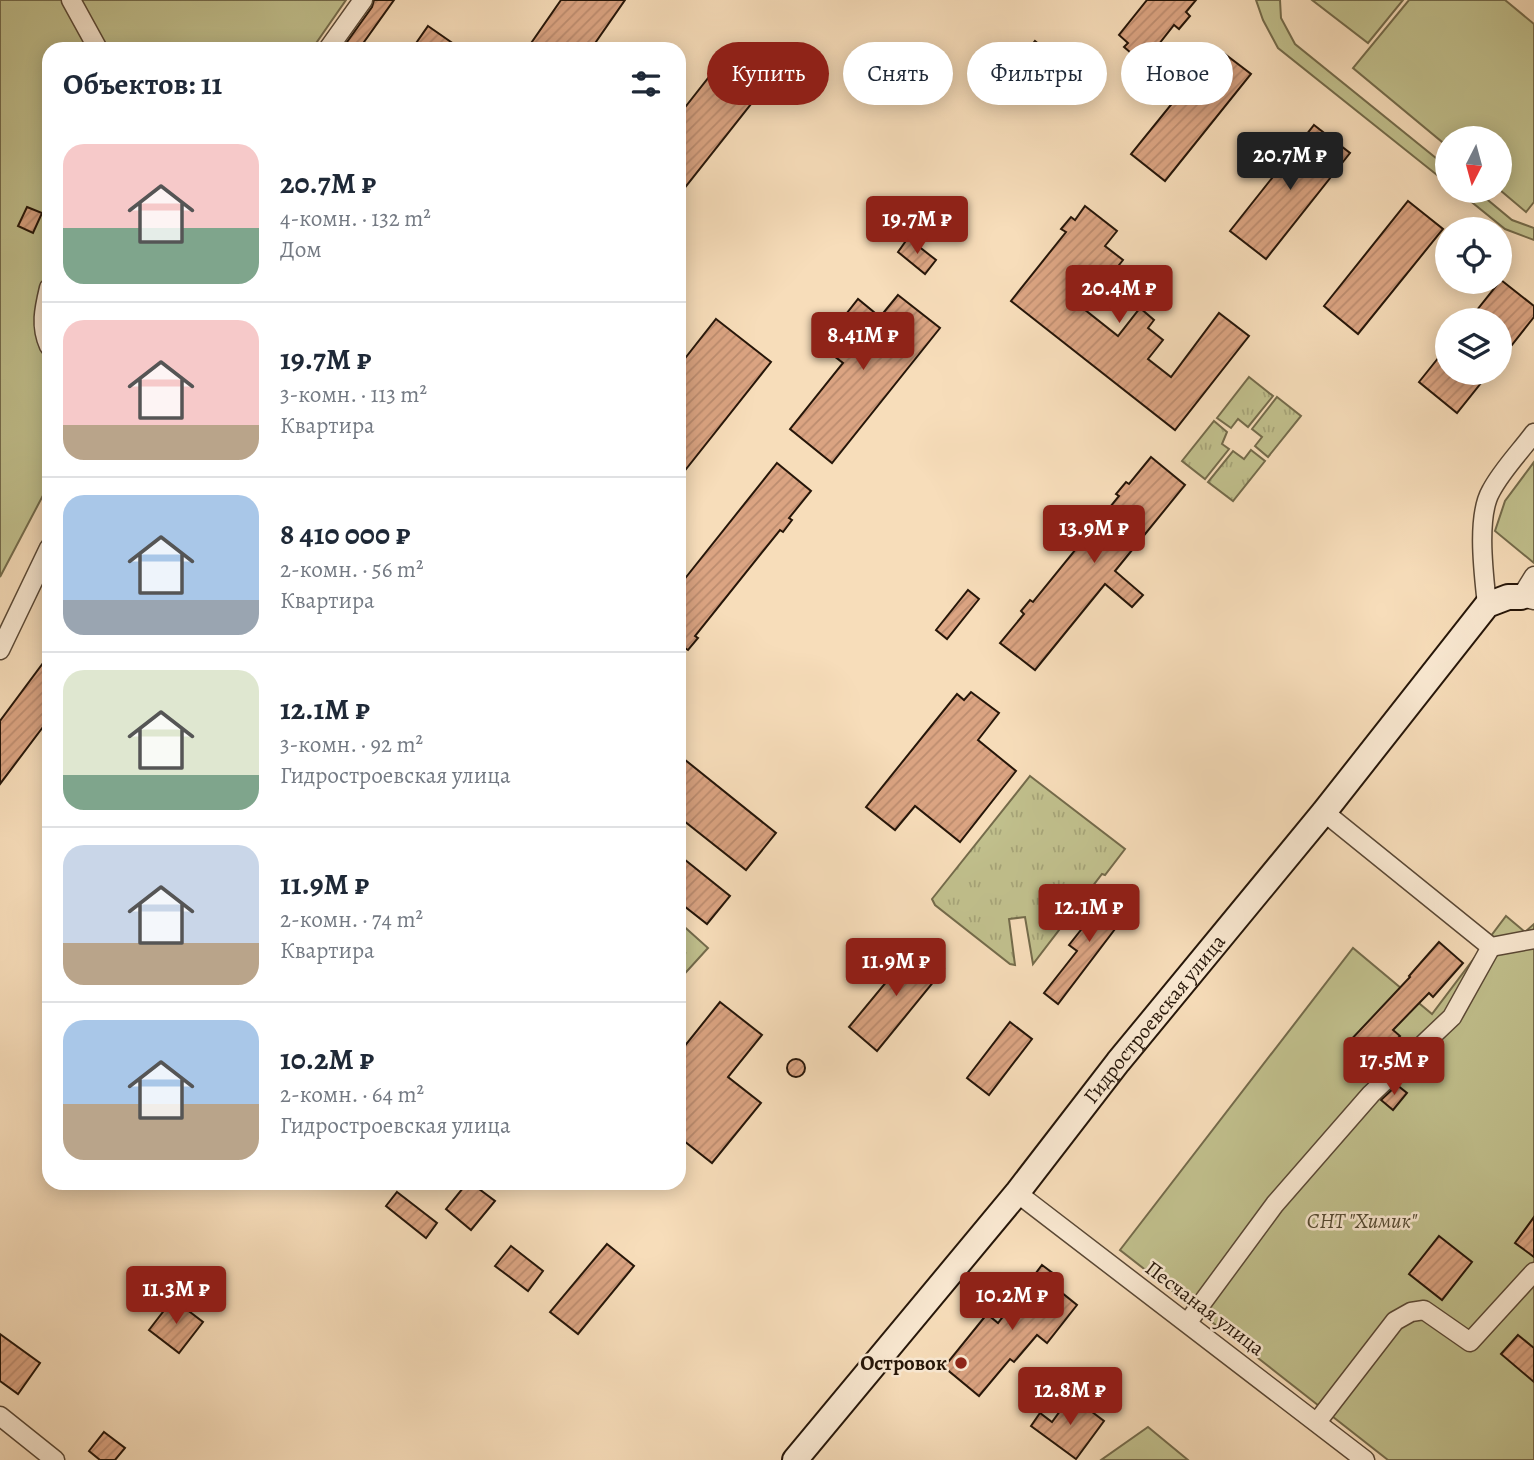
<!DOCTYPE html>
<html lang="ru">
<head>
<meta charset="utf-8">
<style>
  body { margin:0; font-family:Alegreya,serif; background:#f6f6f7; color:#1f2937; height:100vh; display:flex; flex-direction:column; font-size:26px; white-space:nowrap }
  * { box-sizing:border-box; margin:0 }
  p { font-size:23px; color:#747a83 }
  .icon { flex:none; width:38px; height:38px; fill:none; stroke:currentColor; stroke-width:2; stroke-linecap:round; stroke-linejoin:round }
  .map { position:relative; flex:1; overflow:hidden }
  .side { position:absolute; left:42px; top:42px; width:644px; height:1148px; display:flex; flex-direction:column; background:#fff; border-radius:21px; box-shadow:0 4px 18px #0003 }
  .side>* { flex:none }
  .guide { position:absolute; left:707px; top:42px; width:665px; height:63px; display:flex; gap:14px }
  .needle { width:46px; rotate:186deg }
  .fabs { position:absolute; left:1435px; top:126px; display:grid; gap:14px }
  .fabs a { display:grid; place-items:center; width:77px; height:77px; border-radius:50%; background:#fff; box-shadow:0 4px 18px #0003; font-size:35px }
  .price { position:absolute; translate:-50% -60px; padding:0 16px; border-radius:7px; background:#8f2418; color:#fff; font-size:23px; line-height:46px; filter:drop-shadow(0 2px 4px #0008) }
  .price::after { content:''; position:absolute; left:50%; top:42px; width:21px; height:16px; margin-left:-10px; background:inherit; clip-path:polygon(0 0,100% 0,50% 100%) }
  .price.on { background:#222; color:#fff }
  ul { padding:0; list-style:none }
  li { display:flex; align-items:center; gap:21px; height:175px; padding:0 21px }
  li+li { border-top:2px solid #e0e1e3 }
  li span { display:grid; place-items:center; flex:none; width:196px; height:140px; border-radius:21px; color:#555 }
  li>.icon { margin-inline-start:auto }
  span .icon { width:84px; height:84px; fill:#fffc; stroke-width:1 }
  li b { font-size:30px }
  h2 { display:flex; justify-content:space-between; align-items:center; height:84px; padding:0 21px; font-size:30px }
  .tag { padding:0 24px; border-radius:32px; background:#fff; box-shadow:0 4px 18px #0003; font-size:24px; line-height:63px }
  .tag.on { background:#8f2418; color:#fff }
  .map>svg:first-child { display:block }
</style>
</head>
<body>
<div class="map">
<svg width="1534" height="1460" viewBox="0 0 1534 1460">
  <defs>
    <pattern id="grass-tufts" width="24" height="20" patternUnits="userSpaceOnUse" patternTransform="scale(1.75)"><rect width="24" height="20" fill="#c1c08d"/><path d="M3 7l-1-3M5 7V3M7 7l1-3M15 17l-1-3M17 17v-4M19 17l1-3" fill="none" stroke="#a6a478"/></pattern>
    <pattern id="building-hatch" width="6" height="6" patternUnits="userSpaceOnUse" patternTransform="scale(1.75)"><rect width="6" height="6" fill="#dba482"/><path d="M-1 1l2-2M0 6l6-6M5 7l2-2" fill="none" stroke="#bc8c6f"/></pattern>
  </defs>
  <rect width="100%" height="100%" fill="#f7ddba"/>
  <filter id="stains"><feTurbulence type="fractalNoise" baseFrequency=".00286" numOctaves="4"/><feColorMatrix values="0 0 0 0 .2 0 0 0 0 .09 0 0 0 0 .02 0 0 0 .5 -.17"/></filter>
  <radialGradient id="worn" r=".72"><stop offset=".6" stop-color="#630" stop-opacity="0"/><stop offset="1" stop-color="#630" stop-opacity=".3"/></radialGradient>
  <g fill="url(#grass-tufts)" stroke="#746b4b" stroke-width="2">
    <path d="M1249,377L1273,396L1248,427L1238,419L1231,428L1217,418Z"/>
    <path d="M1277,397L1301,416L1268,457L1255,446L1262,437L1252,429Z"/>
    <path d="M1214,421L1227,432L1222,444L1229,449L1205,479L1182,461Z"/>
    <path d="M1251,450L1265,461L1233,501L1208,482L1233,451L1244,459Z"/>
    <path d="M1030,776L1125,849L1105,875L1102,874L1033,964L1025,917L1009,919L1015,965L1010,964L935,905L932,899Z"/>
    <path d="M679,922L708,948L679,980Z"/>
  </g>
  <g fill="#c1c08d" stroke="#746b4b" stroke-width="2">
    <path d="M0,0H346L312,49H49V484L0,577Z"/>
    <path d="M1256,0H1280L1281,18L1295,44L1447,167V183L1278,48L1263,20Z"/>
    <path d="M1312,0H1403L1368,43Z"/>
    <path d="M1409,0H1505L1534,24V202L1526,212L1500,190V138H1447V146L1353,68Z"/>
    <path d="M1458,191H1477L1512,220L1534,228V240L1505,229Z"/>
    <path d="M1534,462V563L1495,531L1505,501Z"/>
    <path d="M1506,916L1525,932L1534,924V1460H1388L1120,1250L1353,948L1432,1014Z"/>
    <path d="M1148,1427L1188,1460H1101Z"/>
  </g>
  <g fill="url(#building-hatch)" stroke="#261609" stroke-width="2">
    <path d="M374,0H394L359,49H342L372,7Z"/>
    <path d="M561,0H625L591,49H527Z"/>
    <path d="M1147,0H1196L1186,12L1190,16L1179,29L1174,25L1148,58L1142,54L1138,59L1124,47L1128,43L1119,35Z"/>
    <path d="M428,26L461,49H412Z"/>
    <path d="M1035,41L1061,62L1065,57L1085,72L1064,101L1016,65Z"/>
    <path d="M1217,48L1251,74L1165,181L1131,154Z"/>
    <path d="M727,54L766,85L679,195V115Z"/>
    <path d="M1314,125L1350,153L1266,259L1230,231Z"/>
    <path d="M1408,201L1443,229L1358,334L1324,306Z"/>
    <path d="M1085,206L1117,231L1105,246L1123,260L1084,309L1118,336L1140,308L1154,320L1148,328L1163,340L1148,359L1171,377L1219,313L1249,336L1175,430L1011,301L1066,232L1061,229L1071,217L1075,220Z"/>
    <path d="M27,207L42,213L33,233L18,226Z"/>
    <path d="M908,238L936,260L925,274L898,252Z"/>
    <path d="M1501,280L1534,306V317L1500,360V320H1469Z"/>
    <path d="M898,295L940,328L832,463L790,429L843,363L821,346L858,299L880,317Z"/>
    <path d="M716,319L771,362L679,478V366Z"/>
    <path d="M1447,347V373H1489L1457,413L1419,382Z"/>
    <path d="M1151,457L1185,485L1115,571L1143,595L1132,607L1105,584L1035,670L1000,643L1024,614L1021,611L1030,600L1033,602L1119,496L1116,494L1126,482L1129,484Z"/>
    <path d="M777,463L811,491L789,518L792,520L783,532L780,530L695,636L698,638L688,650L685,648L679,656V586Z"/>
    <path d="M968,590L979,599L947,639L936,630Z"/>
    <path d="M49,655V719L0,784V721Z"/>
    <path d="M971,692L999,713L978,740L1016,771L960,842L915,806L895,830L866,807L957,694L964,700Z"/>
    <path d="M679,755L776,833L746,870L679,817Z"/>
    <path d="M679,855L730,896L707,924L679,902Z"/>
    <path d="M1111,892L1131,908L1058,1004L1044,993L1077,951L1069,945Z"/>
    <path d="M1439,942L1463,963L1433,997L1429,993L1393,1030L1400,1036L1371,1067L1347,1044L1410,977L1409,976Z"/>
    <path d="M916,946L944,969L877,1051L849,1027Z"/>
    <path d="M720,1002L762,1035L728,1077L761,1103L712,1163L679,1137V1053Z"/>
    <path d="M1010,1022L1032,1039L989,1095L967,1078Z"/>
    <circle cx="796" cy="1068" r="9"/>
    <path d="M1397,1085L1407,1093L1393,1110L1381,1100Z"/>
    <path d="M467,1183H471L495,1201L471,1230L446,1209Z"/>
    <path d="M397,1192L437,1223L426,1238L386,1206Z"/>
    <path d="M1534,1217V1257L1515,1243Z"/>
    <path d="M1439,1236L1472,1262L1442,1300L1409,1274Z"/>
    <path d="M607,1244L634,1266L578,1334L550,1312Z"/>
    <path d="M511,1246L543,1271L528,1291L495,1266Z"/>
    <path d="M1042,1265L1062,1280L1056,1288L1077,1305L1047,1343L1037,1335L1014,1362L1010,1359L979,1396L944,1367L987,1314L998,1323Z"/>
    <path d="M173,1299L203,1322L179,1353L149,1330Z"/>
    <path d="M0,1334L40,1363L18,1394L0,1381Z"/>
    <path d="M1518,1335L1534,1348V1382L1501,1354Z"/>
    <path d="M1071,1396L1104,1421L1076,1459L1031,1426L1040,1413L1052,1422Z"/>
    <path d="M104,1432L125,1448L115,1460H100L89,1451Z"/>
  </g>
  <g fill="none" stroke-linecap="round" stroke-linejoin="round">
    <g stroke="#5a4835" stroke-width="21">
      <g id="street">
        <path d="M71,0L98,49"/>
        <path d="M328,49L363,0"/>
        <path d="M49,288C44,309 40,326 49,346"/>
        <path d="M1534,576L1521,597L1534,600"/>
        <path d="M1487,605C1484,576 1476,517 1491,491C1502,470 1520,452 1534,433"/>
        <path d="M0,650L49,548"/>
        <path d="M1324,812L1491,947L1534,939"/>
        <path d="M1017,1193L1365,1460"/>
        <path d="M1188,1322L1275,1204L1371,1094L1452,1017L1491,947"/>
        <path d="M0,1416L55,1460"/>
        <path d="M1317,1422L1395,1321L1411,1312L1424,1310L1470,1342L1534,1272"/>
      </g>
    </g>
    <g stroke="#261609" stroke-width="28">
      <g id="secondary">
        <path id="s1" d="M795,1460L1017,1193L1118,1062L1324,812L1487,605L1508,597H1521"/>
      </g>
    </g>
    <use href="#street" stroke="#fae9d2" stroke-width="18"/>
    <use href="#secondary" stroke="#fae9d2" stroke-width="24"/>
  </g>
  <circle fill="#8f2418" stroke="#fae9d2" stroke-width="2.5" cx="961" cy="1363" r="7"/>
  <g text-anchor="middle" stroke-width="5" stroke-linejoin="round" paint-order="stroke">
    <g font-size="21" fill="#261609" stroke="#fae9d2">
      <text dy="7" stroke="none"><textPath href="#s1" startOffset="569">Гидростроевская улица</textPath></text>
      <text transform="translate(1205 1308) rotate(37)" y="7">Песчаная улица</text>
    </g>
    <g font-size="21" font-style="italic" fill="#544931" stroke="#fae9d2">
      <text x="1362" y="1228">СНТ "Химик"</text>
    </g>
    <g font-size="21" font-weight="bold" fill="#261609" stroke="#fae9d2" text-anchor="end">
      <text x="947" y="1370">Островок</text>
    </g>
  </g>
  <rect width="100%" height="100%" filter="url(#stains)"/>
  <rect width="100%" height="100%" fill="url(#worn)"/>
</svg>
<div class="fabs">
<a><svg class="needle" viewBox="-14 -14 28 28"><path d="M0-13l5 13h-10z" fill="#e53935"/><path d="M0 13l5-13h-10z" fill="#747a83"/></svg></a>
<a><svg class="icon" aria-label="locate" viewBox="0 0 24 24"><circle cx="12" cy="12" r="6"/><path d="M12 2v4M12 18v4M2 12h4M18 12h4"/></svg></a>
<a><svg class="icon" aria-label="layers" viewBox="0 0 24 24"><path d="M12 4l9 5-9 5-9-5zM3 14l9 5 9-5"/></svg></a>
</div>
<b class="price on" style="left:1290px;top:192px">20.7M ₽</b>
<b class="price" style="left:917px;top:256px">19.7M ₽</b>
<b class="price" style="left:1119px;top:325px">20.4M ₽</b>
<b class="price" style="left:863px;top:372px">8.41M ₽</b>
<b class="price" style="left:1094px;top:565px">13.9M ₽</b>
<b class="price" style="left:1089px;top:944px">12.1M ₽</b>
<b class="price" style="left:896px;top:998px">11.9M ₽</b>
<b class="price" style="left:1394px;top:1097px">17.5M ₽</b>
<b class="price" style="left:176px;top:1326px">11.3M ₽</b>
<b class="price" style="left:1012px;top:1332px">10.2M ₽</b>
<b class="price" style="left:1070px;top:1427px">12.8M ₽</b>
<div class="guide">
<a class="tag on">Купить</a>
<a class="tag">Снять</a>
<a class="tag">Фильтры</a>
<a class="tag">Новое</a>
</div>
<section class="side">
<h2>Объектов: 11<svg class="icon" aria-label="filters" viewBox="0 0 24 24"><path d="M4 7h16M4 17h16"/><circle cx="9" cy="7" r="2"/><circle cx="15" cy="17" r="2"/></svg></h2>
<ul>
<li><span style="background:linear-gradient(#f6c9c9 60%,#7fa58c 0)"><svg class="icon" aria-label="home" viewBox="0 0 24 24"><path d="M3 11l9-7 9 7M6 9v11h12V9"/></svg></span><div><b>20.7M ₽</b><p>4-комн. · 132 m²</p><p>Дом</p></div></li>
<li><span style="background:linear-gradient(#f6c9c9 75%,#b9a48a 0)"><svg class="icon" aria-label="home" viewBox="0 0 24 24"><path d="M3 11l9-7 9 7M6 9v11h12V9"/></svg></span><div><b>19.7M ₽</b><p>3-комн. · 113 m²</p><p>Квартира</p></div></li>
<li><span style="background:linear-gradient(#a9c7e8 75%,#9aa5b1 0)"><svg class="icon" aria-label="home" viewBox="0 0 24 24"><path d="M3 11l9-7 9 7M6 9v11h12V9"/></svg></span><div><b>8 410 000 ₽</b><p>2-комн. · 56 m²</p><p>Квартира</p></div></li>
<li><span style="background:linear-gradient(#dfe7d0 75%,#7fa58c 0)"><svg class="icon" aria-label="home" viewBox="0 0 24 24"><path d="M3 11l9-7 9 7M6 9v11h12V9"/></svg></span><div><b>12.1M ₽</b><p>3-комн. · 92 m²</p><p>Гидростроевская улица</p></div></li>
<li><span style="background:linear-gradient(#c9d6e8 70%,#b9a48a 0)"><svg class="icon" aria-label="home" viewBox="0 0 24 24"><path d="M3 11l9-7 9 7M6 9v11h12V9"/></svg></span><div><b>11.9M ₽</b><p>2-комн. · 74 m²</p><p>Квартира</p></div></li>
<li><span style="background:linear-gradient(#a9c7e8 60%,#b9a48a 0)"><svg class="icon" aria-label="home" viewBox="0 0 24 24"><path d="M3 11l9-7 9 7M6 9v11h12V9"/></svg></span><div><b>10.2M ₽</b><p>2-комн. · 64 m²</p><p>Гидростроевская улица</p></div></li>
</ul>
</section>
</div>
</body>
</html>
